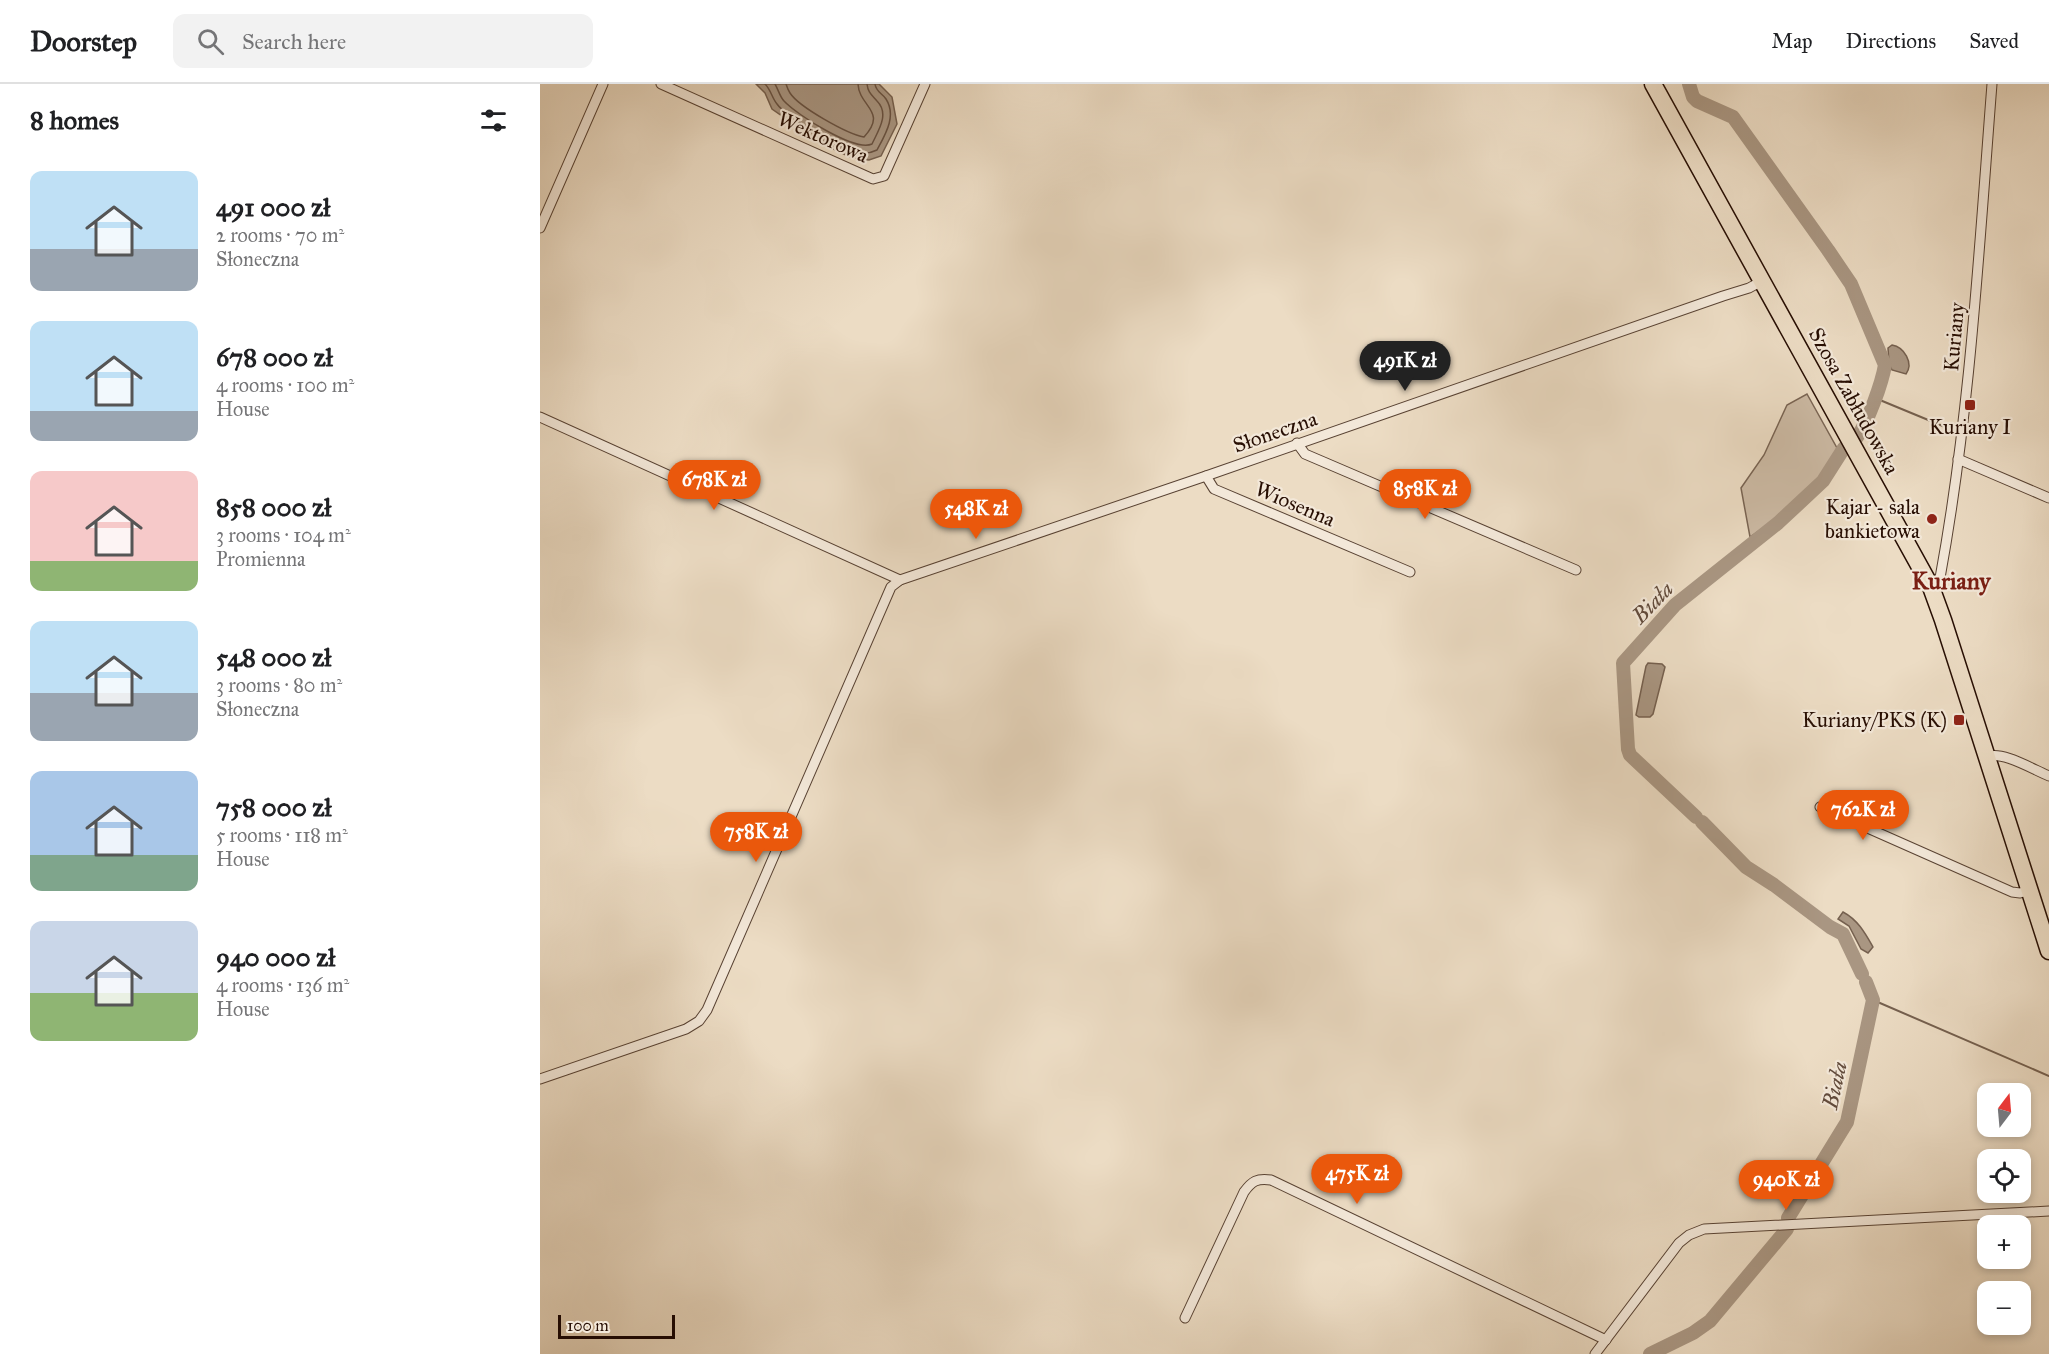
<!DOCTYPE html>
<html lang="en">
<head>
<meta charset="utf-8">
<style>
  body { margin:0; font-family:"IM FELL Great Primer",serif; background:#f2f2f2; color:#202124; height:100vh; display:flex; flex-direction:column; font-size:22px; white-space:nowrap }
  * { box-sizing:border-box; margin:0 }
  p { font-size:20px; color:#757577 }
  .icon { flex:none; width:33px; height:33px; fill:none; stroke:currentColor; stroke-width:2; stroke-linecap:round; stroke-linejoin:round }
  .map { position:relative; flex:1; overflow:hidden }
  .panel { display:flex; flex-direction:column; background:#fff; width:540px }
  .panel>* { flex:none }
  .needle { width:39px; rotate:16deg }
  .tools { position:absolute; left:1437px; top:999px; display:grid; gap:12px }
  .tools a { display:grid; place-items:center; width:54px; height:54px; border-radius:12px; background:#fff; box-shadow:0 3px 9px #0003; font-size:30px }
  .scale { position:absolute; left:18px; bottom:15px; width:117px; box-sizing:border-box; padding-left:6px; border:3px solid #270e03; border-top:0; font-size:16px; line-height:21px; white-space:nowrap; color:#270e03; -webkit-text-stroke:4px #f3e8d9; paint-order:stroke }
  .price { position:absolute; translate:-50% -51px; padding:0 14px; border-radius:21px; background:#ea580c; color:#fff; font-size:20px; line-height:39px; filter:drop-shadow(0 2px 3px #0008) }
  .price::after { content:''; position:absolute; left:50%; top:36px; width:18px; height:14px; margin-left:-9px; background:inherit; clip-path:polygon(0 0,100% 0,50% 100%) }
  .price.selected { background:#222; color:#fff }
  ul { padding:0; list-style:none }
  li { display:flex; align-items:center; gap:18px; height:150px; padding:0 30px }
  li span { display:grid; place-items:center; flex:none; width:168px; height:120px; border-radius:12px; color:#555 }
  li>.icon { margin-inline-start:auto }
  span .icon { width:72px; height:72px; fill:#fffc; stroke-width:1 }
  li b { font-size:26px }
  h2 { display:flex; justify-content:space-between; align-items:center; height:72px; padding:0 30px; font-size:26px }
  header { display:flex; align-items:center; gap:36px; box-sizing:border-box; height:84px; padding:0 30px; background:#fff; border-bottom:2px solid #e0e0e0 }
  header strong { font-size:28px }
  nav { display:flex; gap:33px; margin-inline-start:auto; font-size:21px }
  .search { width:420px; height:54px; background:#f2f2f2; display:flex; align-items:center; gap:15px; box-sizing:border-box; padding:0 21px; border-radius:12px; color:#757577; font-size:22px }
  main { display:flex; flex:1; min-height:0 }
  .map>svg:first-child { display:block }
</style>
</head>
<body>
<header>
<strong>Doorstep</strong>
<div class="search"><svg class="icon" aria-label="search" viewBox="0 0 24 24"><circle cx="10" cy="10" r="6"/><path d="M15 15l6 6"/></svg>Search here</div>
<nav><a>Map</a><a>Directions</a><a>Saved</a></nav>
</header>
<main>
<section class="panel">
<h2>8 homes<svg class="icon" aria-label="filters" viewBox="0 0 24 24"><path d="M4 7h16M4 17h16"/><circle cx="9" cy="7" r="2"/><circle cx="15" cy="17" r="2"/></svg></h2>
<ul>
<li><span style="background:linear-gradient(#bfe0f5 65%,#9aa5b1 0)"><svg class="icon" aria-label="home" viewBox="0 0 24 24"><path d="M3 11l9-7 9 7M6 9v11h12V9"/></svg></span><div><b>491 000 zł</b><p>2 rooms · 70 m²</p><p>Słoneczna</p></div></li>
<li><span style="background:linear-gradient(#bfe0f5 75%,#9aa5b1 0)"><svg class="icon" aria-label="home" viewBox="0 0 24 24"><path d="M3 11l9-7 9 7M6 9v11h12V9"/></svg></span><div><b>678 000 zł</b><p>4 rooms · 100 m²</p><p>House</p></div></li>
<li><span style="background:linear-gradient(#f6c9c9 75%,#8fb573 0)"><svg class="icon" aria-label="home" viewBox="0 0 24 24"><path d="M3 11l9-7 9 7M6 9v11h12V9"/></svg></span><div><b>858 000 zł</b><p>3 rooms · 104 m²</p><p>Promienna</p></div></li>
<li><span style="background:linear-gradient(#bfe0f5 60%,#9aa5b1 0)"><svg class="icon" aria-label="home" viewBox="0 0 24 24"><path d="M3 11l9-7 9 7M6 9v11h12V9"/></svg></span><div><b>548 000 zł</b><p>3 rooms · 80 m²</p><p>Słoneczna</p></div></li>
<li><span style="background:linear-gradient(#a9c7e8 70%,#7fa58c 0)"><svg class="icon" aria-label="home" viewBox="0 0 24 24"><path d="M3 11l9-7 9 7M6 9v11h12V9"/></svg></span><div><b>758 000 zł</b><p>5 rooms · 118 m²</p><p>House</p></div></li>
<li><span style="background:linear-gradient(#c9d6e8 60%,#8fb573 0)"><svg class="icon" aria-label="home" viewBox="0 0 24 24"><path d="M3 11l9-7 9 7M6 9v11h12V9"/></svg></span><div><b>940 000 zł</b><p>4 rooms · 136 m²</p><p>House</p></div></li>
</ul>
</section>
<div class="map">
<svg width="1509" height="1270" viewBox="0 0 1509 1270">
  <rect width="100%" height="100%" fill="#ecdcc4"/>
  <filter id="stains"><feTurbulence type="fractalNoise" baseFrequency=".00333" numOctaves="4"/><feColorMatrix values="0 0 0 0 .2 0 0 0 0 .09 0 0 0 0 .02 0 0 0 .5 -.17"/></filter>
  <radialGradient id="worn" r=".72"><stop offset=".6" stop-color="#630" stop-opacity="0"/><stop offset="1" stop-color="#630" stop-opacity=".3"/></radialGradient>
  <path fill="#cbb9a3" stroke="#796453" stroke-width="1.5" d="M1267,310L1297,364L1285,390L1243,430L1210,453L1201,404L1224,371L1247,321Z"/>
  <g fill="#a99682" stroke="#75604f" stroke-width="1.5">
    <path d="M216,0H339L352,13L357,40L341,72L329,76L319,75L308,72L281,59L232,25L225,9Z"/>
    <path d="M1352,261C1364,263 1374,279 1366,290L1352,286L1349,279L1348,264Z"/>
    <path d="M1108,579L1122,580L1125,583L1113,630L1110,633H1099L1096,631L1106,582Z"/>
    <path d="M1303,828C1318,836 1325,849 1333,863L1328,869L1321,865L1309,842L1298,835Z"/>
  </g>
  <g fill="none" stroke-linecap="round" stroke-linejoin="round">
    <g stroke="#685242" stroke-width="1.5">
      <path d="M225,0C231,6 232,14 237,20C246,33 303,66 319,69C326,70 331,69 337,66C345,51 357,32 346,15C342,9 336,8 335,0"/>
      <path d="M235,0C238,5 240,13 244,17C257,31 315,68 332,60C338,47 350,30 337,17C332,11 328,9 327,0"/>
      <path d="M246,0C247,3 248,6 250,9C259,23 307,50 324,53C348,27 319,23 318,0"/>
    </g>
    <g stroke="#75604f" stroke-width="2">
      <path d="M1335,314L1410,345"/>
      <path d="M1333,916L1509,992"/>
    </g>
    <g stroke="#a99682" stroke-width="14">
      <path d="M1149,0L1153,13L1157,17L1193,33L1288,166L1311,200L1345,281C1342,299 1328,338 1317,353"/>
      <path d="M1156,733L1090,671L1088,665L1083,579L1135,521L1238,439L1283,397L1304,364"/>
      <path d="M1162,738L1206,783L1234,801L1290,843L1303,850L1322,890"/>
      <path d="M1248,1134L1307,1038L1333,916L1326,898"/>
      <path d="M1110,1270L1153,1249L1170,1237L1247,1145"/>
    </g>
    <g stroke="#584233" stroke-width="11">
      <g id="street">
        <path d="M121,0L333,95L344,92L385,0"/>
        <path d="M0,144L63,0"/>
        <path d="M0,333L360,496"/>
        <path d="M757,359L765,370L1036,486"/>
        <path d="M1418,375L1509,414"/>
        <path d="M666,392L674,405L870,488"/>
        <path d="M1391,503L1400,494C1430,331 1439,165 1452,0"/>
        <path d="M1447,673C1461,666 1494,686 1509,692"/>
        <path d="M1280,723L1472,808L1480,809L1490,806"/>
        <path d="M0,995L146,945L159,937L167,926L351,503L360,496L666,392L1183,212L1209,204L1222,197"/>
        <path d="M645,1234L704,1108C712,1097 717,1094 731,1096L1066,1256"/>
        <path d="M1055,1270L1139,1159L1149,1151L1164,1145L1509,1127"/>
      </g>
    </g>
    <g stroke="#270e03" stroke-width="19">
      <path id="highway" d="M1113,0L1391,503L1403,536L1509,867"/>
    </g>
    <use href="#street" stroke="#f3e8d9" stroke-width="9"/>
    <use href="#highway" stroke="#ecdcc4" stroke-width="16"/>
  </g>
  <g fill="#8f2418" stroke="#f3e8d9" stroke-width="2">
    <rect x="1424" y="315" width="12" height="12" rx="3"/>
    <circle cx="1392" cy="435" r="6"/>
    <rect x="1413" y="630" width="12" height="12" rx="3"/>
  </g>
  <g text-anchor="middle" stroke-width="4.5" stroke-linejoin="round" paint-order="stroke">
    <g font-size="21" fill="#270e03" stroke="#f3e8d9">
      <text transform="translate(283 53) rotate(24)" y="7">Wektorowa</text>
      <text transform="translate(1414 253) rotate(-85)" y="7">Kuriany</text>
      <text transform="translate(1314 317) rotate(61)" y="7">Szosa Zabłudowska</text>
      <text transform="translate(735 348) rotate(-19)" y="7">Słoneczna</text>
      <text transform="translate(755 420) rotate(23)" y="7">Wiosenna</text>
    </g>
    <g font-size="21" fill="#270e03" stroke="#f3e8d9" text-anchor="end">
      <text x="1430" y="350" text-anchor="middle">Kuriany I</text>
      <text x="1380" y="430">Kajar - sala<tspan x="1380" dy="24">bankietowa</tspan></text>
      <text x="1407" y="643">Kuriany/PKS (K)</text>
    </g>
    <g font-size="22" font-style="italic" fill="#624b3c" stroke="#f3e8d9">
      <text transform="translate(1112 518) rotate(-46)" y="8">Biała</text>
      <text transform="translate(1294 1001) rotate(-78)" y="8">Biała</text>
    </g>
    <g font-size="24" font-weight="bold" fill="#7a1f14" stroke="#f3e8d9">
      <text x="1411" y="505">Kuriany</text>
    </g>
  </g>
  <rect width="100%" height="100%" filter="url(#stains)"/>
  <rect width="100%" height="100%" fill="url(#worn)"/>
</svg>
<div class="tools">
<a><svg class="needle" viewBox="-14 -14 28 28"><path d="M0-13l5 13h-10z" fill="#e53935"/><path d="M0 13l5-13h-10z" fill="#757577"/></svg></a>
<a><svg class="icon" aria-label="locate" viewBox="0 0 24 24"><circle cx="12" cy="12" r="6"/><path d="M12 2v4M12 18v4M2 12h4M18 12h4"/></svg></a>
<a>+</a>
<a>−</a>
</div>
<div class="scale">100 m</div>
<b class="price selected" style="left:865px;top:308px">491K zł</b>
<b class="price" style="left:174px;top:427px">678K zł</b>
<b class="price" style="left:885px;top:436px">858K zł</b>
<b class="price" style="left:436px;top:456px">548K zł</b>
<b class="price" style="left:1323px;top:757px">762K zł</b>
<b class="price" style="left:216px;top:779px">758K zł</b>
<b class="price" style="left:817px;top:1121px">475K zł</b>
<b class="price" style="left:1246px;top:1127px">940K zł</b>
</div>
</main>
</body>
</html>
